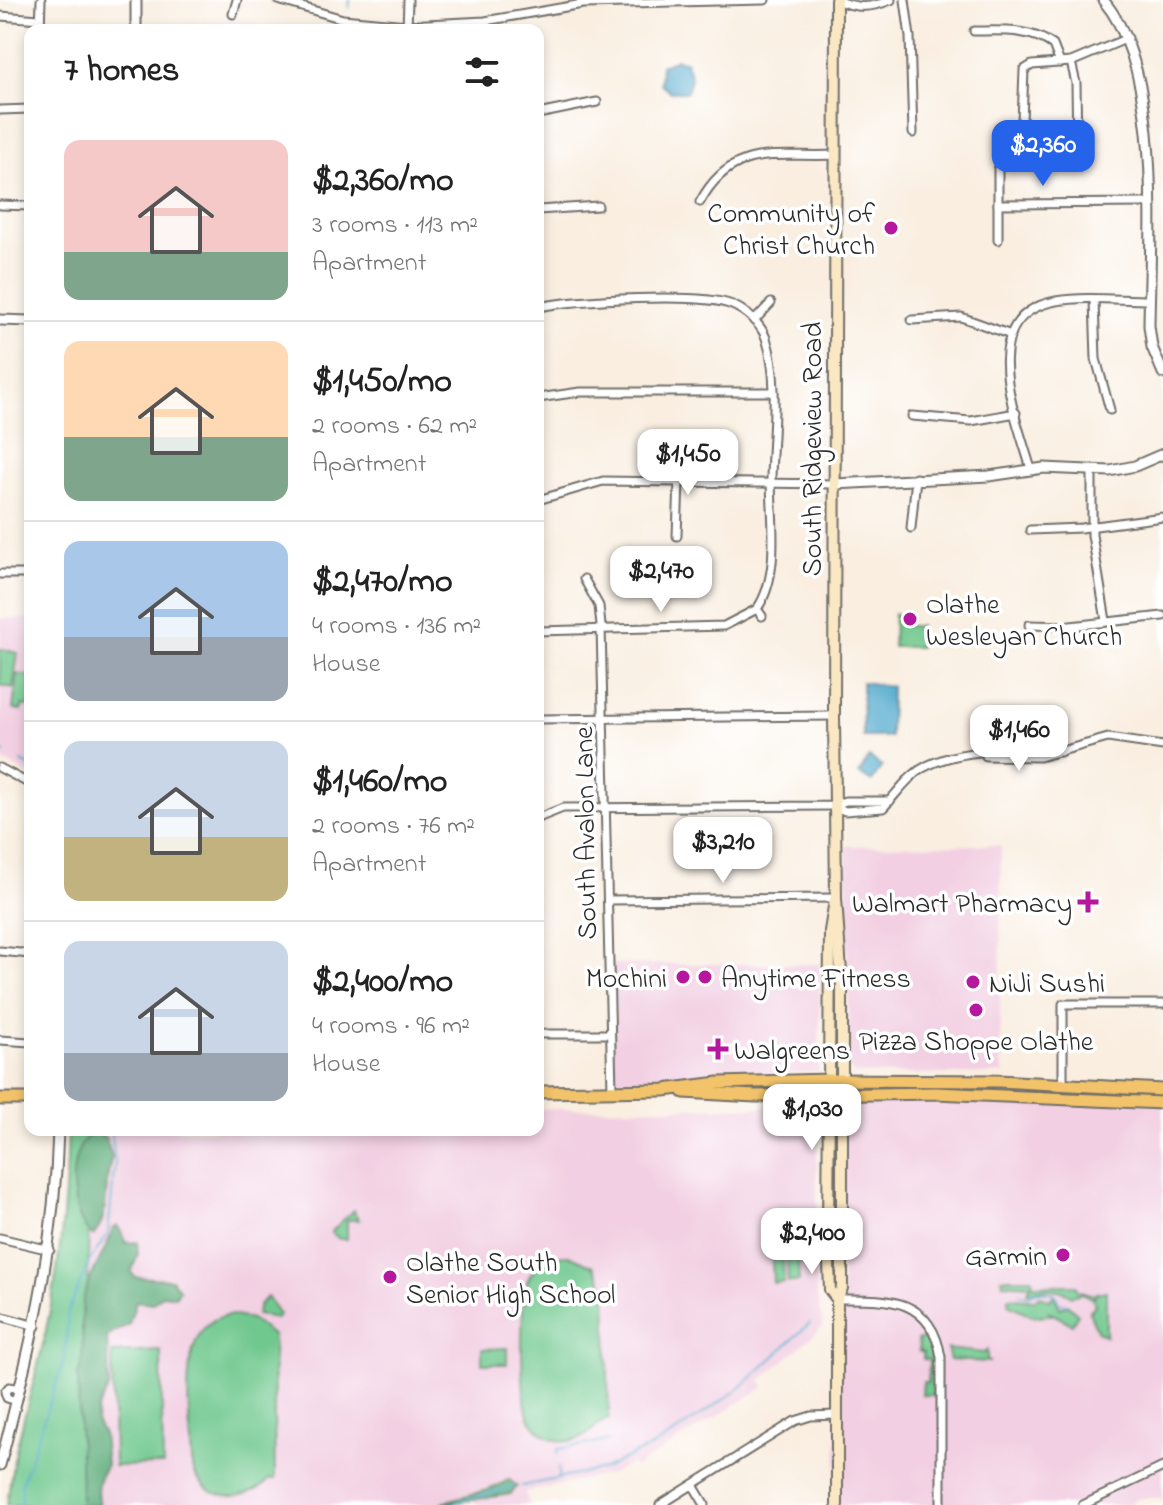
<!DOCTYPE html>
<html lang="en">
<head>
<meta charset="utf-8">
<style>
  body { margin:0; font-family:"Indie Flower",sans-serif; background:#f2f2f2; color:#222; height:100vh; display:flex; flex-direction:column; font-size:30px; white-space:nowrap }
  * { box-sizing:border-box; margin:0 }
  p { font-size:26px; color:#767676 }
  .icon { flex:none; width:44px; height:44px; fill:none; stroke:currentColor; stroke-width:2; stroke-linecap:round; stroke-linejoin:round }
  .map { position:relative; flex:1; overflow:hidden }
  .side { position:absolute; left:24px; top:24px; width:520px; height:1112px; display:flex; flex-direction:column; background:#fff; border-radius:16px; box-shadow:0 4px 12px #0003 }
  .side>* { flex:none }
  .price { position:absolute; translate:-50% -68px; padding:0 18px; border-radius:16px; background:#fff; color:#222; font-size:26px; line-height:52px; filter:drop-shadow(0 2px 4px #0008) }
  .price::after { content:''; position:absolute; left:50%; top:48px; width:24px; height:18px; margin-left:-12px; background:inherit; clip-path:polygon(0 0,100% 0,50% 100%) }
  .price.on { background:#2563eb; color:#fff }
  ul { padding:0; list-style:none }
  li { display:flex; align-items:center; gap:24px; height:200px; padding:0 40px }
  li+li { border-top:2px solid #e0e0e0 }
  li span { display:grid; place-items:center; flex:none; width:224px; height:160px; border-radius:16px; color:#555 }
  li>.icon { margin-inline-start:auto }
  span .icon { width:96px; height:96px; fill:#fffc; stroke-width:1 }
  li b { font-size:34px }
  h2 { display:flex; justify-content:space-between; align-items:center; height:96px; padding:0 40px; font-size:34px }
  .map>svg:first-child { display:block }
</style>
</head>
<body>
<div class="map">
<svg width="1163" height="1505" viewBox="0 0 1163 1505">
  <rect width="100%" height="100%" fill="#fff"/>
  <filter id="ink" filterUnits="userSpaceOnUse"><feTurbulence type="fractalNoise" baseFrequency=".0125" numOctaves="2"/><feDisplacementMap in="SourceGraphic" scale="16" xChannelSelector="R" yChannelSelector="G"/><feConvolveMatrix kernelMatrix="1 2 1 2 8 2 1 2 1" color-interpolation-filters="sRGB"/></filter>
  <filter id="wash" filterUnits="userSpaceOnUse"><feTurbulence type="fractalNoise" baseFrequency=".006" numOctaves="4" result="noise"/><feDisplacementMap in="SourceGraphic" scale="32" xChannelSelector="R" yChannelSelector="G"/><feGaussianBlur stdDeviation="1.8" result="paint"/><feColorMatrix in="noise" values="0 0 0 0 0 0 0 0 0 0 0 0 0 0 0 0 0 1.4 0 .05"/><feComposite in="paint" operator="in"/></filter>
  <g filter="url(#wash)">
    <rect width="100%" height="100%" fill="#f9eee0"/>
    <g fill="#f2cfe2">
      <path d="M30,618V775L0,759V619Z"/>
      <path d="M1001,845L1000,1057L1004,1074H854L849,1068L846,846Z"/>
      <path d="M609,964H820L819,1072L611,1080Z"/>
      <path d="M841,1095L1163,1103V1498H1139L1129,1505H837L836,1415L842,1288Z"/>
      <path d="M817,1107V1295L823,1327L761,1380L764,1387L634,1468L631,1464L611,1474L525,1492L530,1505H477L473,1499L458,1505H87L89,1130H538V1109Z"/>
    </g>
    <g fill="#6fc88e" stroke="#4d7a5c" stroke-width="2">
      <path d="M894,614H901L902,626H919V647H893Z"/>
      <path d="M0,649L18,653L13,688L0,685Z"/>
      <path d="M17,674L30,676V707L23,705L21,711L13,709Z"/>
      <path d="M68,1130H89L87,1505H7C13,1443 35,1386 47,1325C61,1261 66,1196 68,1130Z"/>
      <path d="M353,1210L359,1220H347V1239H339L331,1232Z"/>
      <path d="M569,1255L594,1266L606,1288L609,1419C592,1423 589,1444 562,1441C548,1440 535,1430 529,1417C520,1399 519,1295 529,1277C537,1262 552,1255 569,1255Z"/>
      <path d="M787,1258H798L799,1282H788Z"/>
      <path d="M772,1259H783L784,1282L773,1283Z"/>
      <path d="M1002,1278H1032L1033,1285H1076L1077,1290L1094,1295V1298L1096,1293L1106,1291V1336L1098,1332L1089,1312L1095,1305L1093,1299L1082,1293L1071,1296C1059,1286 1042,1289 1027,1292L1031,1285L1003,1283Z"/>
      <path d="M1054,1295L1060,1308L1068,1305L1078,1314L1072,1324L1047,1311L1053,1315L1032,1316L1008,1304V1297L1034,1300L1039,1296L1050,1300Z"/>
      <path d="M267,1297L279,1314L277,1318L256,1315L259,1305Z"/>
      <path d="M229,1315L251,1319L273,1336L275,1479H270C247,1505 198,1503 192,1462C191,1419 172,1323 229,1315Z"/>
      <path d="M928,1339L933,1352V1395H922L923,1382H928L929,1360L923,1359V1352H919L918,1340Z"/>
      <path d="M507,1348V1364H482V1349Z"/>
      <path d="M947,1349L984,1353L987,1350V1361L990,1362L950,1360Z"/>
      <path d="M161,1351L163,1465L114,1466L112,1353Z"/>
    </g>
    <g fill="#5bac79" stroke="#436c52" stroke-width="2">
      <path d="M95,1132L105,1137L112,1157C102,1182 112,1216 93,1236C69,1220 63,1145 95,1132Z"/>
      <path d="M118,1226L126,1243L137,1242L138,1255L131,1272L135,1277L171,1279L180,1290L175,1296L163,1294L153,1303L136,1301L129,1324L107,1337L109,1387L97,1410L96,1422L103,1434L106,1465C98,1479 95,1488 99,1505H81L78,1375C87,1356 79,1324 83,1300C88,1275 106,1253 113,1229Z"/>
      <path d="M508,1479L517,1486L511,1494L438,1505C461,1493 490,1495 508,1479Z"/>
    </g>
    <g fill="#4fa8cc" stroke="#3d6a7c" stroke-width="2">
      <path d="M677,59L686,62L691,78L687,92H670L660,83L661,65Z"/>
      <path d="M862,682L891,686L890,737H863Z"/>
      <path d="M869,757L882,766L872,782L859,774Z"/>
    </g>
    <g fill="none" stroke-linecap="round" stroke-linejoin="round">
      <g stroke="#4fa8cc" stroke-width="2">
        <path d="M349,8L350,0"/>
        <path d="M0,750L5,753"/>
        <path d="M21,762L30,766"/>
        <path d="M1019,1293L1027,1296"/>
        <path d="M1055,1294L1059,1303L1068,1304"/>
        <path d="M1028,1295L1037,1291L1054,1293"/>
        <path d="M557,1454L558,1449L608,1441"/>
        <path d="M559,1479V1468"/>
        <path d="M522,1486L604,1469L663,1441L739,1389L810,1323"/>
        <path d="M22,1505L21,1485L65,1358L68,1312L89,1262L108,1234L115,1162L111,1130"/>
        <path d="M447,1505L514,1487"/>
      </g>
    </g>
  </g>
  <g filter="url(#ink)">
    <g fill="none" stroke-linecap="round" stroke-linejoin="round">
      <g stroke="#736f6a" stroke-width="11">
        <g id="minor">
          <path d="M278,0L343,19L407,25L485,21L583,4L765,0"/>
          <path d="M837,0C857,9 871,8 891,0"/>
          <path d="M905,0L910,37L913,133"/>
          <path d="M233,14L237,0"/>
          <path d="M0,16L40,19"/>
          <path d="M407,28L408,0"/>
          <path d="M40,30L41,0"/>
          <path d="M974,31C1001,31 1030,28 1053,45L1060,63"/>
          <path d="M1071,62L1076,83L1077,147"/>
          <path d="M0,110L30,109"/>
          <path d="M538,114L597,102"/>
          <path d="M1021,147L1024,70L1032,65L1071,62L1128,38"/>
          <path d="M998,169V204"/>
          <path d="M700,202C732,142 777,158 835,155"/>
          <path d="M0,205L30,206"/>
          <path d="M538,210L598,206"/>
          <path d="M998,240V204L1149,203"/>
          <path d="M1094,300L1096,359L1110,410"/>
          <path d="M538,307C574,300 701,292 732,305C746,311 761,324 766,338C780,380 772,435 771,478C771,517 781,575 757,609"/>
          <path d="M912,320L961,317L1011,335"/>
          <path d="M754,321L771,303"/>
          <path d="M538,398L580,392H772"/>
          <path d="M912,416L971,421L1016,413"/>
          <path d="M1031,469C1017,419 972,316 1056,301C1086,296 1119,300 1149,300"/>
          <path d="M1092,471V535L1106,621"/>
          <path d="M538,500L603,481L835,484"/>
          <path d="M911,528L916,478"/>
          <path d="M1030,530L1081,528L1163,517"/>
          <path d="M677,536L679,481"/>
          <path d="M0,574H30"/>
          <path d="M584,579L599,606L601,626L612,1091"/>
          <path d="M1029,625L1070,626L1163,616"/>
          <path d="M538,631L724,626L757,609L762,616"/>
          <path d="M538,719L834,716"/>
          <path d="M986,756L1040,757L1108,738L1163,746"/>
          <path d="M0,768L30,784"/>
          <path d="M834,806L845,811L883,808C895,796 908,776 923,768C958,748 1021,748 1060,752"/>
          <path d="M538,818L563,808L834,806L845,801H890"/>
          <path d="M608,900L836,898"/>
          <path d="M0,951L30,954"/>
          <path d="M538,1034H610"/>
          <path d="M0,1040L30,1042"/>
          <path d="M1063,1083V1004H1163"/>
          <path d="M0,1238L50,1250"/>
          <path d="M837,1299C886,1299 931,1296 941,1357V1505"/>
          <path d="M0,1316L36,1326"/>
          <path d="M17,1401L7,1398L5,1392L9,1387L20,1389"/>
          <path d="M693,1485L705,1505"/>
          <path d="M660,1505L795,1421L811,1416L836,1415"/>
          <path d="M1083,1505L1163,1467"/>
        </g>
      </g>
      <g stroke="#736f6a" stroke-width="13">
        <g id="tertiary">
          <path d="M1103,0C1163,70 1150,235 1149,326L1152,347L1163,373"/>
          <path d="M136,30V0"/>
          <path d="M0,320L30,321"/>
          <path d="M835,484L989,476L1044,468L1110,471L1135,466L1163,454"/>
          <path d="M0,1465C30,1351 55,1249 58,1130"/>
        </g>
      </g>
      <g stroke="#736f6a" stroke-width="14">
        <g id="secondary">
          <path d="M836,0L834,716L836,898L842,987V1288L837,1299V1505"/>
          <path d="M835,900L830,931L828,1239L830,1290L837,1299"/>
        </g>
      </g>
      <g stroke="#736f6a" stroke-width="15">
        <g id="primary">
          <path d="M538,1092L664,1090L719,1083L829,1080L998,1081L1163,1090"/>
          <path d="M684,1092L755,1096L935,1093L1163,1103"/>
          <path d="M0,1099H30"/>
        </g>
      </g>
      <use href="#minor" stroke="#fff" stroke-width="7"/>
      <use href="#tertiary" stroke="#fff" stroke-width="9"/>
      <use href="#secondary" stroke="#fae7c3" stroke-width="10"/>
      <use href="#primary" stroke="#f2c36a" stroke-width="11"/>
    </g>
  </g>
  <g fill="#b5179e" stroke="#fff" stroke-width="3">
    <circle cx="891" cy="228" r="8"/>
    <circle cx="910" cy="619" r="8"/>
    <path d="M1084 890h8v8h8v8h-8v8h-8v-8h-8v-8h8z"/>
    <circle cx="683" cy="977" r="8"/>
    <circle cx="705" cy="977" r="8"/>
    <circle cx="973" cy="982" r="8"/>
    <circle cx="976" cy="1010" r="8"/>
    <path d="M714 1037h8v8h8v8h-8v8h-8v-8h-8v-8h8z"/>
    <circle cx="1063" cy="1255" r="8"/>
    <circle cx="390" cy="1277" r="8"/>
  </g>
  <g text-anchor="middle" stroke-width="7" stroke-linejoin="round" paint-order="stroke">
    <g font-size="28" fill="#2b2b2b" stroke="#fff" text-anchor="start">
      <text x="875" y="222" text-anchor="end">Community of<tspan x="875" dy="32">Christ Church</tspan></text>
      <text x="926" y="613">Olathe<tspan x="926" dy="32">Wesleyan Church</tspan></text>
      <text x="1072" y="912" text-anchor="end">Walmart Pharmacy</text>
      <text x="667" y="987" text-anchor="end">Mochini</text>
      <text x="721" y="987">Anytime Fitness</text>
      <text x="989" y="992">NiJi Sushi</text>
      <text x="976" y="1050" text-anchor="middle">Pizza Shoppe Olathe</text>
      <text x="734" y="1059">Walgreens</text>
      <text x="1047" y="1265" text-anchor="end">Garmin</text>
      <text x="406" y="1271">Olathe South<tspan x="406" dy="32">Senior High School</tspan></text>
    </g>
    <g font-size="28" fill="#2b2b2b" stroke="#fff">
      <text transform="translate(811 449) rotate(-90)" y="10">South Ridgeview Road</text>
      <text transform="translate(584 833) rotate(-91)" y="10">South Avalon Lane</text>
    </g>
  </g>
</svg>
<b class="price on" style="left:1043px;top:188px">$2,360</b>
<b class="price" style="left:688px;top:497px">$1,450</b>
<b class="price" style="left:661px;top:614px">$2,470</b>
<b class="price" style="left:1019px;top:773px">$1,460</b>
<b class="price" style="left:723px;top:885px">$3,210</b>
<b class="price" style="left:812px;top:1152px">$1,030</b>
<b class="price" style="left:812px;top:1276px">$2,400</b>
<section class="side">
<h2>7 homes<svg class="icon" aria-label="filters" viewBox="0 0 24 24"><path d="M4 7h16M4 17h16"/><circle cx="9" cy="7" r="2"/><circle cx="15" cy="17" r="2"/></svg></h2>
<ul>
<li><span style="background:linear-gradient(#f6c9c9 70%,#7fa58c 0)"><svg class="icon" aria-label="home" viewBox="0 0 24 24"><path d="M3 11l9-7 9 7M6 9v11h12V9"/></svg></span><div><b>$2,360/mo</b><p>3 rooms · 113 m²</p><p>Apartment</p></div></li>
<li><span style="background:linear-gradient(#ffd9b3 60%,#7fa58c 0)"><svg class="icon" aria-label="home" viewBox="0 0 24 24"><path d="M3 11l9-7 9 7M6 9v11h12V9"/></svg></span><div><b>$1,450/mo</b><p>2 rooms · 62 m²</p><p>Apartment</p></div></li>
<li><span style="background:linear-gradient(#a9c7e8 60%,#9aa5b1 0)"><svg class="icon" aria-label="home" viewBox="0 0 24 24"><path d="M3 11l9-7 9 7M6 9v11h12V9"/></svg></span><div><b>$2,470/mo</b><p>4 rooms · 136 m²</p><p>House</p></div></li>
<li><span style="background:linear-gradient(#c9d6e8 60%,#c2b280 0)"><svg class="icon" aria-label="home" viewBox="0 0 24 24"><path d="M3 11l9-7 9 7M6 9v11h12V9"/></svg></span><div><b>$1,460/mo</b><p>2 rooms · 76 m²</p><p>Apartment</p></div></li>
<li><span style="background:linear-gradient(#c9d6e8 70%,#9aa5b1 0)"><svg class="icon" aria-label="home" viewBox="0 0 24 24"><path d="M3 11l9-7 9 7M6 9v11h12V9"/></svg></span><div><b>$2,400/mo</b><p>4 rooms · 96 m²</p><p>House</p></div></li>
</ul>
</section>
</div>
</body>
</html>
